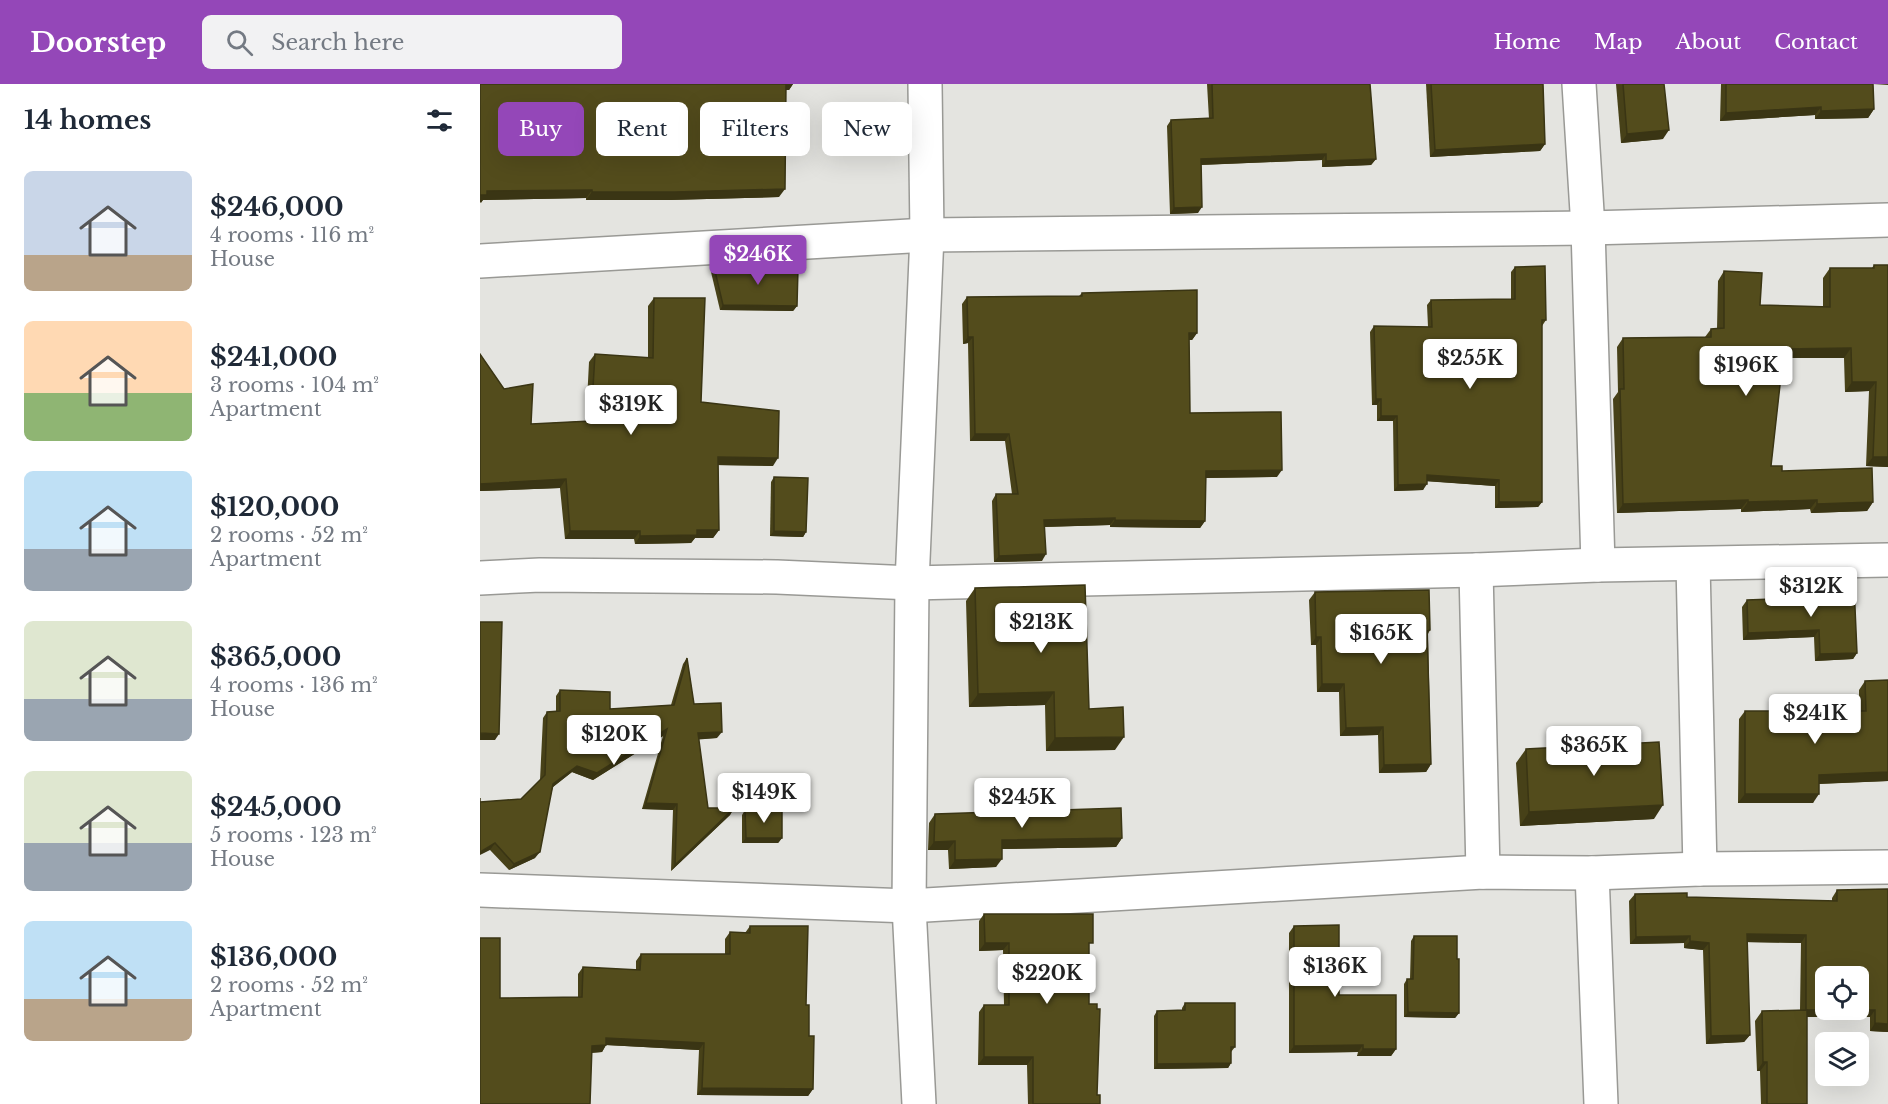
<!DOCTYPE html>
<html lang="en">
<head>
<meta charset="utf-8">
<style>
  body { margin:0; font-family:"Libre Baskerville",serif; background:#f2f2f3; color:#1f2937; height:100vh; display:flex; flex-direction:column; font-size:22px; white-space:nowrap }
  * { box-sizing:border-box; margin:0 }
  p { font-size:20px; color:#747a83 }
  .icon { flex:none; width:33px; height:33px; fill:none; stroke:currentColor; stroke-width:2; stroke-linecap:round; stroke-linejoin:round }
  .map { position:relative; flex:1; overflow:hidden }
  .sheet { display:flex; flex-direction:column; background:#fff; width:480px }
  .sheet>* { flex:none }
  .top-card { position:absolute; left:18px; top:18px; width:570px; height:54px; display:flex; gap:12px }
  .controls { position:absolute; left:1335px; top:882px; display:grid; gap:12px }
  .controls a { display:grid; place-items:center; width:54px; height:54px; border-radius:9px; background:#fff; box-shadow:0 6px 24px #0002; font-size:30px }
  .price { position:absolute; translate:-50% -51px; padding:0 14px; border-radius:6px; background:#fff; color:#222; font-size:20px; line-height:39px; filter:drop-shadow(0 2px 3px #0008) }
  .price::after { content:''; position:absolute; left:50%; top:36px; width:18px; height:14px; margin-left:-9px; background:inherit; clip-path:polygon(0 0,100% 0,50% 100%) }
  .price.current { background:#9447b8; color:#fff }
  ul { padding:0; list-style:none }
  li { display:flex; align-items:center; gap:18px; height:150px; padding:0 24px }
  li span { display:grid; place-items:center; flex:none; width:168px; height:120px; border-radius:9px; color:#555 }
  li>.icon { margin-inline-start:auto }
  span .icon { width:72px; height:72px; fill:#fffc; stroke-width:1 }
  li b { font-size:26px }
  h2 { display:flex; justify-content:space-between; align-items:center; height:72px; padding:0 24px; font-size:26px }
  .pill { padding:0 21px; border-radius:9px; background:#fff; box-shadow:0 6px 24px #0002; font-size:21px; line-height:54px }
  .pill.current { background:#9447b8; color:#fff }
  header { display:flex; align-items:center; gap:36px; box-sizing:border-box; height:84px; padding:0 30px; background:#9447b8; color:#fff }
  header strong { font-size:28px }
  nav { display:flex; gap:33px; margin-inline-start:auto; font-size:21px }
  .search { width:420px; height:54px; background:#f2f2f3; display:flex; align-items:center; gap:15px; box-sizing:border-box; padding:0 21px; border-radius:9px; color:#747a83; font-size:22px }
  main { display:flex; flex:1; min-height:0 }
  .map>svg:first-child { display:block }
</style>
</head>
<body>
<header>
<strong>Doorstep</strong>
<div class="search"><svg class="icon" aria-label="search" viewBox="0 0 24 24"><circle cx="10" cy="10" r="6"/><path d="M15 15l6 6"/></svg>Search here</div>
<nav><a>Home</a><a>Map</a><a>About</a><a>Contact</a></nav>
</header>
<main>
<section class="sheet">
<h2>14 homes<svg class="icon" aria-label="filters" viewBox="0 0 24 24"><path d="M4 7h16M4 17h16"/><circle cx="9" cy="7" r="2"/><circle cx="15" cy="17" r="2"/></svg></h2>
<ul>
<li><span style="background:linear-gradient(#c9d6e8 70%,#b9a48a 0)"><svg class="icon" aria-label="home" viewBox="0 0 24 24"><path d="M3 11l9-7 9 7M6 9v11h12V9"/></svg></span><div><b>$246,000</b><p>4 rooms · 116 m²</p><p>House</p></div></li>
<li><span style="background:linear-gradient(#ffd9b3 60%,#8fb573 0)"><svg class="icon" aria-label="home" viewBox="0 0 24 24"><path d="M3 11l9-7 9 7M6 9v11h12V9"/></svg></span><div><b>$241,000</b><p>3 rooms · 104 m²</p><p>Apartment</p></div></li>
<li><span style="background:linear-gradient(#bfe0f5 65%,#9aa5b1 0)"><svg class="icon" aria-label="home" viewBox="0 0 24 24"><path d="M3 11l9-7 9 7M6 9v11h12V9"/></svg></span><div><b>$120,000</b><p>2 rooms · 52 m²</p><p>Apartment</p></div></li>
<li><span style="background:linear-gradient(#dfe7d0 65%,#9aa5b1 0)"><svg class="icon" aria-label="home" viewBox="0 0 24 24"><path d="M3 11l9-7 9 7M6 9v11h12V9"/></svg></span><div><b>$365,000</b><p>4 rooms · 136 m²</p><p>House</p></div></li>
<li><span style="background:linear-gradient(#dfe7d0 60%,#9aa5b1 0)"><svg class="icon" aria-label="home" viewBox="0 0 24 24"><path d="M3 11l9-7 9 7M6 9v11h12V9"/></svg></span><div><b>$245,000</b><p>5 rooms · 123 m²</p><p>House</p></div></li>
<li><span style="background:linear-gradient(#bfe0f5 65%,#b9a48a 0)"><svg class="icon" aria-label="home" viewBox="0 0 24 24"><path d="M3 11l9-7 9 7M6 9v11h12V9"/></svg></span><div><b>$136,000</b><p>2 rooms · 52 m²</p><p>Apartment</p></div></li>
</ul>
</section>
<div class="map">
<svg width="1408" height="1020" viewBox="0 0 1408 1020">
  <rect width="100%" height="100%" fill="#e4e4e0"/>
  <g fill="none" stroke-linecap="round" stroke-linejoin="round">
    <g stroke="#999995" stroke-width="36">
      <g id="minor">
        <path d="M1099,0L1108,144L1118,481"/>
        <path d="M0,177L447,151L1108,144L1408,136"/>
        <path d="M1213,480L1220,785"/>
        <path d="M996,486L1003,788"/>
        <path d="M0,494L60,491L297,493L432,499L996,486L1118,481L1408,476"/>
        <path d="M1112,789L1121,1020"/>
        <path d="M0,806L429,822L1003,788L1112,789L1220,785L1408,783"/>
        <path d="M439,1020L429,822L432,499L447,151L445,0"/>
      </g>
    </g>
    <use href="#minor" stroke="#fff" stroke-width="33"/>
  </g>
  <g fill="#474118">
    <path d="M0,0H313L309,6H306L299,113L189,116H106V114L3,116L1,119Z"/>
    <path d="M727,0H890L896,75L891,81L842,83V76L721,81L718,129L690,130L687,42L691,36L729,35Z"/>
    <path d="M946,0H1063L1065,60L1060,67L950,73Z"/>
    <path d="M1136,0H1184L1183,55L1141,59Z"/>
    <path d="M1241,0H1408V1L1393,0L1394,25L1388,34L1335,35V31L1240,37Z"/>
    <path d="M1394,181L1408,383L1386,382L1389,307L1365,308L1364,274H1303L1291,382L1302,387L1393,418L1387,427L1331,429L1330,425L1261,428V425L1137,429L1133,315L1138,308L1137,263L1143,254L1225,253L1231,245H1237L1238,197L1244,187L1280,221L1343,223V194L1350,184H1392Z"/>
    <path d="M234,183L317,222L313,227L240,226L231,188Z"/>
    <path d="M1035,183L1066,236L1062,242V418L1058,423L1015,424V402L947,397L943,406L914,407L913,337H897V321H892L890,248L894,242L948,243L947,221L951,216L1031,215V188Z"/>
    <path d="M602,209L717,249L712,256H709L710,329L797,393L726,394L725,437L720,444L630,443V441L565,443L562,477L514,478L512,417L516,410H532L525,357H490L488,259L483,260L482,220L487,213L599,212Z"/>
    <path d="M174,214L221,318L293,382L238,381L239,446L233,454H215L211,459L155,460L154,455H85L80,404L0,407V270L24,305L51,340L106,337L109,278L115,270L168,274V222Z"/>
    <path d="M294,393L326,448L323,453L290,452L291,398Z"/>
    <path d="M1342,502L1377,569L1373,575L1335,577L1334,553L1263,556L1262,523L1267,516L1337,513V508Z"/>
    <path d="M495,504L609,625L635,666L566,667L565,621L489,623L486,517Z"/>
    <path d="M835,508L950,546L948,550L951,680L946,688L899,689L898,651L860,652L859,608H837L836,561H831L829,516Z"/>
    <path d="M207,574L214,620L237,654L218,655L228,724H254L250,731L191,787L193,726L162,725L183,652L113,696L92,688L73,703L55,774L29,786L10,766L0,718L41,715L60,696L63,634L67,628L76,627V612L80,606L130,625L191,621L203,580Z"/>
    <path d="M1408,596V697L1339,700L1333,719H1258L1259,635L1265,627H1379V606L1385,597Z"/>
    <path d="M1046,665L1174,735L1040,742L1036,679Z"/>
    <path d="M265,726L302,754L298,759H262V731Z"/>
    <path d="M455,730L642,754L636,763L522,765L516,783L469,785L468,766H448L449,739Z"/>
    <path d="M1357,806L1408,948L1390,947V933H1327V1020H1281L1280,987H1277L1275,937L1282,927L1320,926L1321,859L1267,858L1270,951L1264,958L1226,960L1223,866L1204,864V859L1150,860L1149,817L1155,810L1207,813L1352,817V814Z"/>
    <path d="M504,830L609,865V920L617,1011L620,1020H548L547,981H498L499,928L504,921H524L523,866L499,867V837Z"/>
    <path d="M270,842L326,921L333,1005L328,1012L217,1011L219,966L126,961L122,968L111,969L20,914L98,913V890L103,883L156,886V877L161,870H245V855L250,848L265,849Z"/>
    <path d="M814,842L859,911L916,965L911,972H877L878,968L809,969V849Z"/>
    <path d="M934,852L977,875L979,929L975,934L924,933V900L927,895H930L931,857Z"/>
    <path d="M705,919L755,963L751,968V979L748,984L674,985V932L677,927L702,926V924Z"/>
  </g>
  <g fill="#3a3514">
    <path d="M304,0H313L309,6H300Z"/>
    <path d="M1341,23L1335,31L1240,37L1246,29Z"/>
    <path d="M1394,25L1388,34L1335,35L1341,27Z"/>
    <path d="M1189,46L1183,55L1141,59L1147,50Z"/>
    <path d="M1065,60L1060,67L950,73L955,66Z"/>
    <path d="M846,70L842,76L717,81L721,75Z"/>
    <path d="M896,75L891,81L842,83L846,77Z"/>
    <path d="M305,105L299,113L189,116H106L112,108Z"/>
    <path d="M112,106L106,114L3,116L0,119V111L7,107Z"/>
    <path d="M722,123L718,129L690,130L694,124Z"/>
    <path d="M243,221L317,222L313,227L240,226Z"/>
    <path d="M709,249H717L712,256H704Z"/>
    <path d="M488,253H493L488,259L483,260Z"/>
    <path d="M1371,264L1364,274H1298L1304,265Z"/>
    <path d="M1372,298H1396L1389,307L1365,308Z"/>
    <path d="M896,315H901L897,321H892Z"/>
    <path d="M901,332H917L913,337H897Z"/>
    <path d="M495,350H529L525,357H490Z"/>
    <path d="M238,373L298,374L293,382L232,381Z"/>
    <path d="M1393,373H1408V383L1386,382Z"/>
    <path d="M802,386L797,393L721,394L726,387Z"/>
    <path d="M947,391L1019,396L1015,402L943,397Z"/>
    <path d="M86,395L80,404L0,407V400Z"/>
    <path d="M947,400L943,406L914,407L918,401Z"/>
    <path d="M1268,416L1261,425L1137,429L1143,420Z"/>
    <path d="M1337,416L1330,425L1261,428L1268,418Z"/>
    <path d="M1019,418H1062L1058,423L1015,424Z"/>
    <path d="M1393,418L1387,427L1331,429L1337,420Z"/>
    <path d="M635,434L630,441L559,443L564,436Z"/>
    <path d="M635,436L725,437L720,444L630,443Z"/>
    <path d="M217,446H239L233,454H215L211,459L155,460L160,452Z"/>
    <path d="M90,447H160L154,455H85Z"/>
    <path d="M294,447L326,448L323,453L290,452Z"/>
    <path d="M566,470L562,477L514,478L519,472Z"/>
    <path d="M1339,546L1334,553L1263,556L1268,549Z"/>
    <path d="M836,553H841L836,561H831Z"/>
    <path d="M1377,569L1373,575L1335,577L1340,570Z"/>
    <path d="M842,600H864L859,608H837Z"/>
    <path d="M574,608L565,621L489,623L498,610Z"/>
    <path d="M903,643L898,651L860,652L866,644Z"/>
    <path d="M187,645L183,652L113,696L92,688L69,706L73,700L97,682Z"/>
    <path d="M242,648L237,654L213,656L218,649Z"/>
    <path d="M0,649L19,650L15,656H0Z"/>
    <path d="M644,653L635,666L566,667L575,654Z"/>
    <path d="M951,680L946,688L899,689L904,681Z"/>
    <path d="M1408,688V697L1333,700L1339,691Z"/>
    <path d="M1265,710H1339L1333,719H1258Z"/>
    <path d="M166,719L197,720L193,726L162,725Z"/>
    <path d="M1183,721L1174,735L1040,742L1049,728Z"/>
    <path d="M254,724L250,731L191,787L195,781Z"/>
    <path d="M266,754H302L298,759H262Z"/>
    <path d="M642,754L636,763L516,765L522,756Z"/>
    <path d="M475,757L468,766H448L454,758Z"/>
    <path d="M15,759L10,766L0,771V768Z"/>
    <path d="M60,768L55,774L29,786L34,780Z"/>
    <path d="M522,775L516,783L469,785L475,776Z"/>
    <path d="M1267,850L1326,851L1321,859L1261,858Z"/>
    <path d="M1210,852L1204,859L1150,860L1156,853Z"/>
    <path d="M1210,857L1229,859L1223,866L1204,864Z"/>
    <path d="M505,859H529L523,866L499,867Z"/>
    <path d="M1326,926H1395L1390,933H1320Z"/>
    <path d="M928,928L979,929L975,934L924,933Z"/>
    <path d="M1395,939L1408,940V948L1390,947Z"/>
    <path d="M1270,951L1264,958L1226,960L1231,952Z"/>
    <path d="M126,954L224,959L219,966L126,961L122,968L107,969L112,962Z"/>
    <path d="M883,961L878,968L809,969L814,962Z"/>
    <path d="M883,965H916L911,972H877Z"/>
    <path d="M504,973H553L547,981H498Z"/>
    <path d="M1283,978H1287L1280,987H1277Z"/>
    <path d="M751,979L748,984L674,985L677,980Z"/>
    <path d="M222,1004L333,1005L328,1012L217,1011Z"/>
  </g>
  <g fill="#534c1c" stroke="#3a3514" stroke-width="1.5" fill-rule="evenodd">
    <path d="M0,0H306L305,105L195,108H112V106L7,107V111H0Z"/>
    <path d="M732,0H890L896,75L846,77V70L721,75L722,123L694,124L691,36L733,34Z"/>
    <path d="M951,0H1063L1065,60L955,66Z"/>
    <path d="M1143,0H1184L1189,46L1147,50Z"/>
    <path d="M1246,0H1393L1394,25L1341,27V23L1246,29Z"/>
    <path d="M1394,181H1408V373H1393L1396,298H1372L1371,264L1304,265L1291,382H1302V387L1392,384L1393,418L1337,420V416L1268,418V416L1143,420L1140,305H1144L1143,254L1231,253V245L1244,244V187L1282,189L1280,221L1350,223V184H1394Z"/>
    <path d="M1065,182L1066,236H1062V418H1019V396L947,391V400L918,401L917,332H901V315H896L894,242L952,243L951,216L1035,215V183Z"/>
    <path d="M234,183L318,184L317,222L243,221Z"/>
    <path d="M717,206V249H709L710,329L801,328L802,386L726,387L725,437L635,436V434L564,436L566,470L519,472L516,410H538L529,350H495L493,253H488L487,213L602,212V209Z"/>
    <path d="M174,214H225L221,318L299,327L298,374L238,373L239,446H217V451L160,452V447H90L86,395L0,400V270L24,305L53,300L51,340L111,337L115,270L173,274Z"/>
    <path d="M294,393L328,394L326,448L294,447Z"/>
    <path d="M605,501L609,625L643,623L644,653L575,654L574,608L498,610L495,504Z"/>
    <path d="M1374,501L1377,569L1340,570L1339,546L1268,549L1267,516L1342,513V502Z"/>
    <path d="M949,506L950,546L947,547L951,680L904,681L903,643L866,644L864,600H842L841,553H836L835,508Z"/>
    <path d="M0,538H22L19,650L0,649Z"/>
    <path d="M207,574L214,620L241,619L242,648L218,649L228,724H254L195,781L197,720L166,719L187,645L117,689L97,682L73,700L60,768L34,780L15,759L0,768V714V718L41,715L65,691L67,628L80,627V606L130,608V625L194,621Z"/>
    <path d="M1408,596V688L1339,691V710H1265V627H1386L1385,597Z"/>
    <path d="M1179,658L1183,721L1049,728L1046,665Z"/>
    <path d="M641,724L642,754L522,756V775L475,776V757L454,758L455,730Z"/>
    <path d="M265,726H302V754H266Z"/>
    <path d="M1408,805V940L1395,939V926H1326V851L1267,850L1270,951L1231,952L1229,859L1210,857V852L1156,853L1155,810L1207,809V813L1357,817V806ZM1346,892H1378V926H1346Z"/>
    <path d="M504,830H613V859H609V920H617V925H620L617,1011H620V1020H553V973H504V921H529V859H505Z"/>
    <path d="M859,841V911H916V965H883V961L814,962V842Z"/>
    <path d="M270,842H328L326,921H329V952H334L333,1005L222,1004L224,959L126,954V961L112,962L110,1020H0V854H20V914L102,913L103,883L160,886L161,870H250V848L270,849Z"/>
    <path d="M934,852H977V875H979V929L928,928L927,895H933Z"/>
    <path d="M705,919H755V963H751V979L677,980V927L705,926Z"/>
    <path d="M1327,926V1020H1287V978H1283L1282,927Z"/>
  </g>
</svg>
<div class="controls">
<a><svg class="icon" aria-label="locate" viewBox="0 0 24 24"><circle cx="12" cy="12" r="6"/><path d="M12 2v4M12 18v4M2 12h4M18 12h4"/></svg></a>
<a><svg class="icon" aria-label="layers" viewBox="0 0 24 24"><path d="M12 4l9 5-9 5-9-5zM3 14l9 5 9-5"/></svg></a>
</div>
<b class="price current" style="left:278px;top:202px">$246K</b>
<b class="price" style="left:990px;top:306px">$255K</b>
<b class="price" style="left:1266px;top:313px">$196K</b>
<b class="price" style="left:151px;top:352px">$319K</b>
<b class="price" style="left:1331px;top:534px">$312K</b>
<b class="price" style="left:561px;top:570px">$213K</b>
<b class="price" style="left:901px;top:581px">$165K</b>
<b class="price" style="left:1335px;top:661px">$241K</b>
<b class="price" style="left:134px;top:682px">$120K</b>
<b class="price" style="left:1114px;top:693px">$365K</b>
<b class="price" style="left:284px;top:740px">$149K</b>
<b class="price" style="left:542px;top:745px">$245K</b>
<b class="price" style="left:855px;top:914px">$136K</b>
<b class="price" style="left:567px;top:921px">$220K</b>
<div class="top-card">
<a class="pill current">Buy</a>
<a class="pill">Rent</a>
<a class="pill">Filters</a>
<a class="pill">New</a>
</div>
</div>
</main>
</body>
</html>
